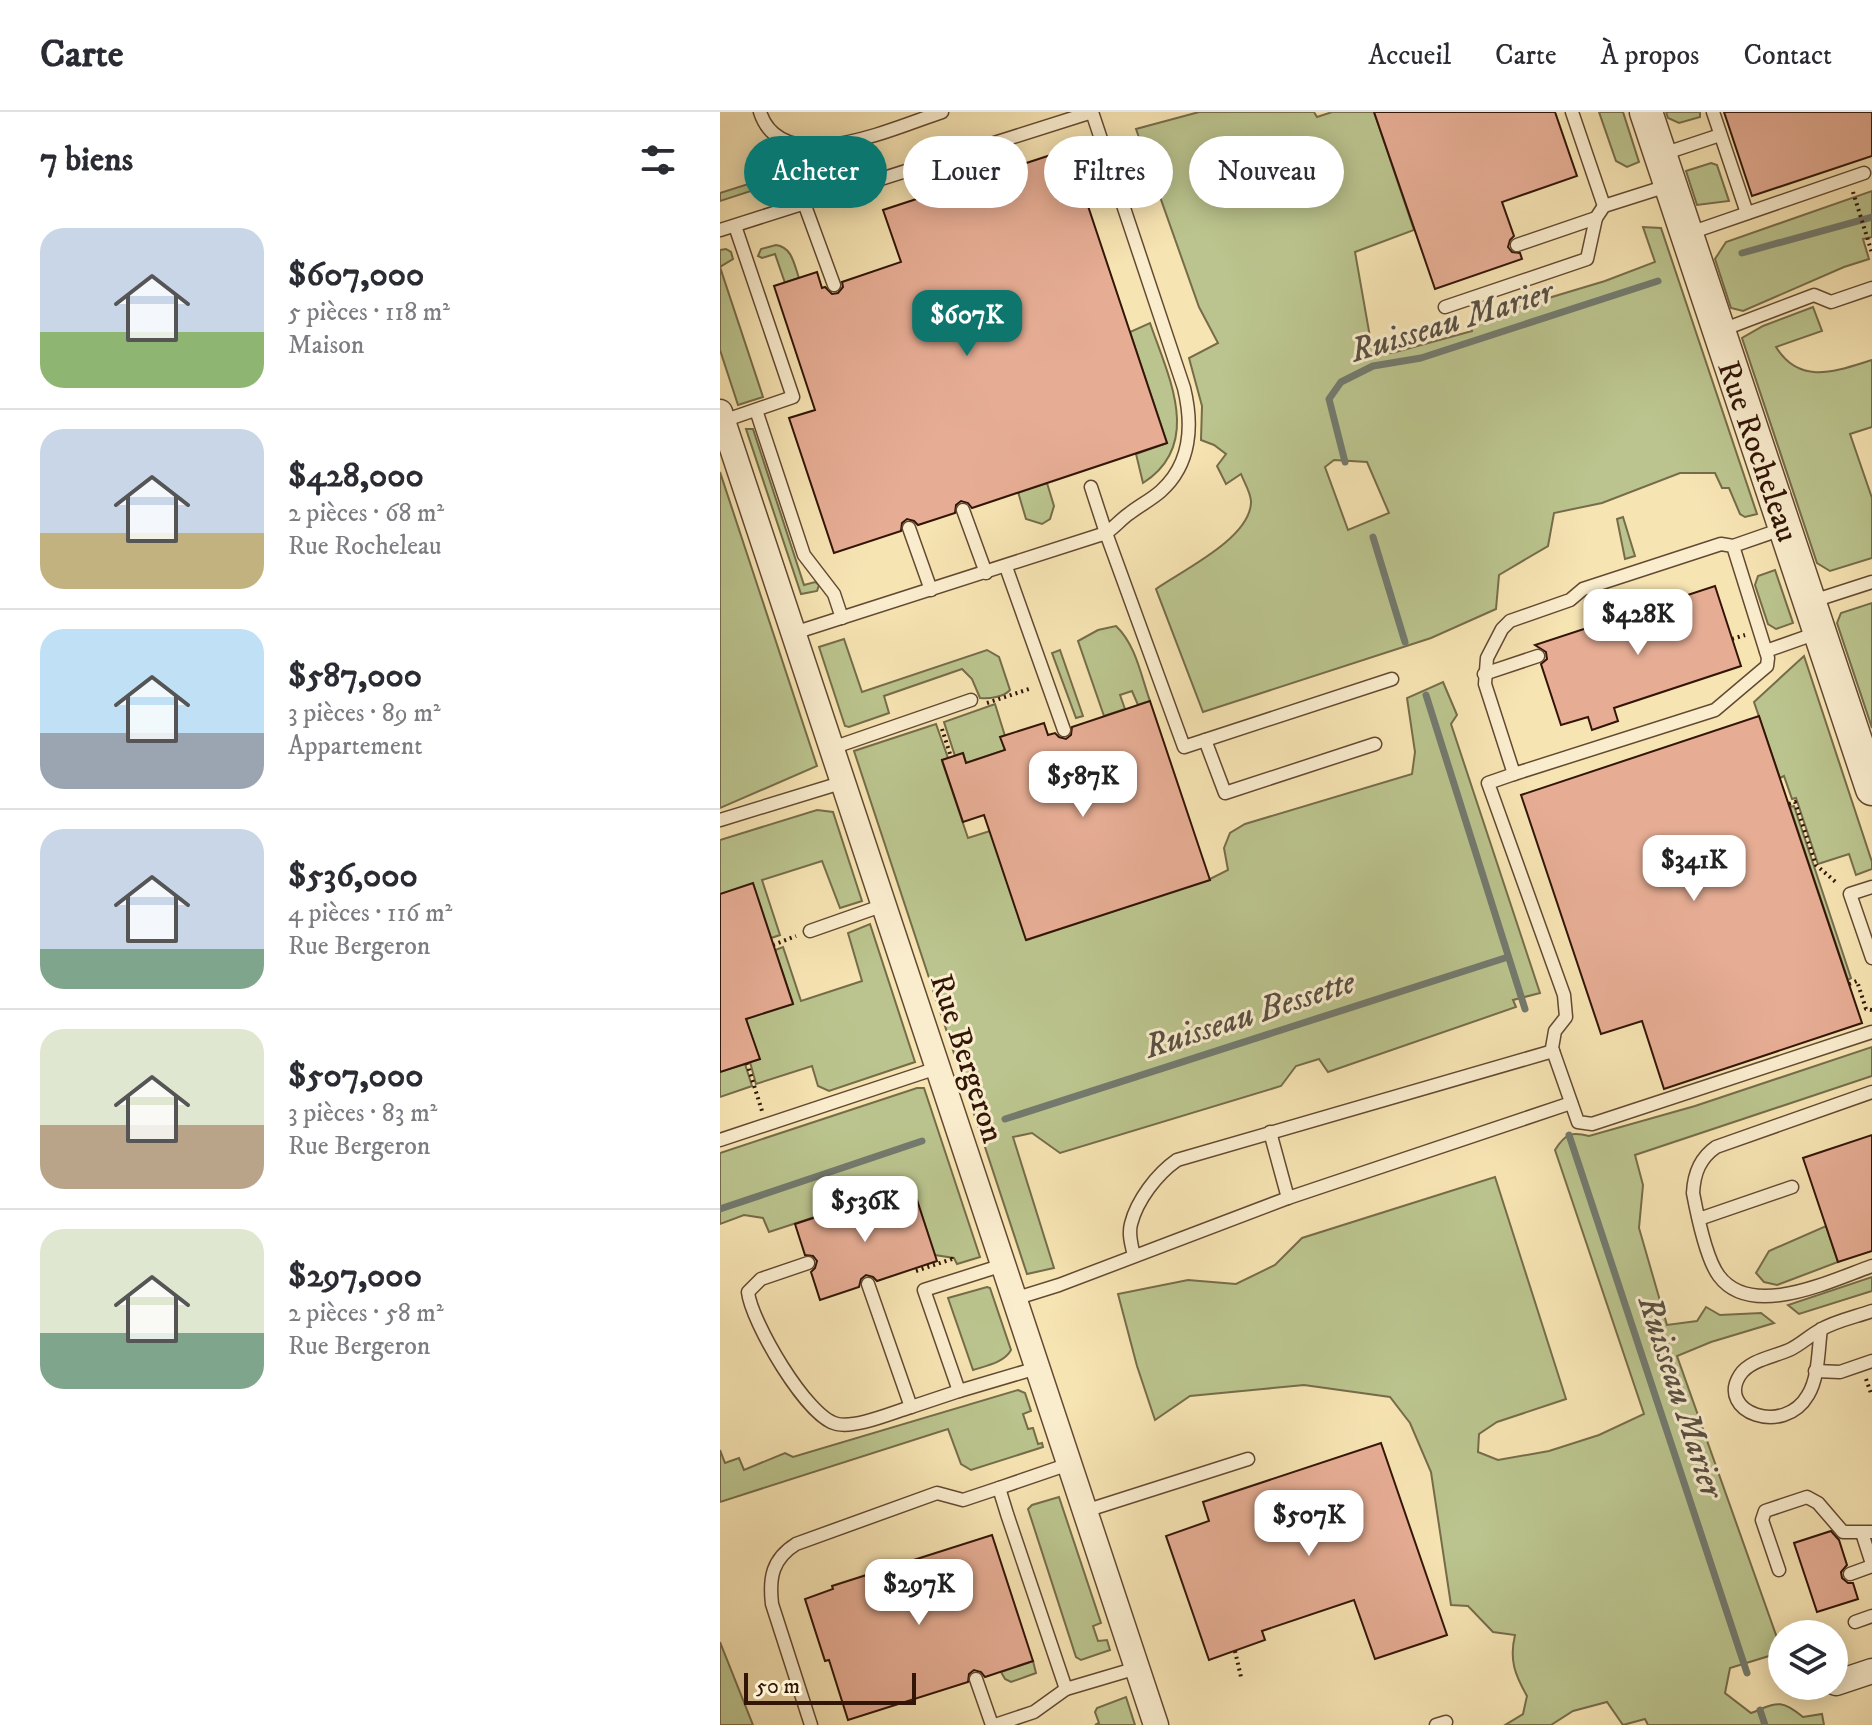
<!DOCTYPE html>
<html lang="fr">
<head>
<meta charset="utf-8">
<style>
  body { margin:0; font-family:"IM FELL DW Pica",serif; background:#f7f7f7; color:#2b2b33; height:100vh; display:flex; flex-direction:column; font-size:30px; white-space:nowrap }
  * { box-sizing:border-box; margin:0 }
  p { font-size:26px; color:#7c7c81 }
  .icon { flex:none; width:44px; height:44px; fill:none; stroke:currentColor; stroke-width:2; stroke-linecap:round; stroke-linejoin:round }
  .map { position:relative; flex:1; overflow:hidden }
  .sheet { display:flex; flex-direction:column; background:#fff; width:720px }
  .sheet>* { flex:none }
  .top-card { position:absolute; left:24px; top:24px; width:760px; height:72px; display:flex; gap:16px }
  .tools { position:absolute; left:1048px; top:1508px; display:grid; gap:16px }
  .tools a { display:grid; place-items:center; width:80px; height:80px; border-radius:50%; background:#fff; box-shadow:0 4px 20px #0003; font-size:40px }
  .scale { position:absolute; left:24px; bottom:20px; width:172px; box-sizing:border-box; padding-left:8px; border:4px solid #321507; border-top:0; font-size:22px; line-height:28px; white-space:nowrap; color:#321507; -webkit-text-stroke:6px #faedce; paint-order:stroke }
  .price { position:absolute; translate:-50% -68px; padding:0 18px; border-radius:16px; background:#fff; color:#222; font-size:26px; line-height:52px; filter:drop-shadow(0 2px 4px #0008) }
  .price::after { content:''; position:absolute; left:50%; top:48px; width:24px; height:18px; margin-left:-12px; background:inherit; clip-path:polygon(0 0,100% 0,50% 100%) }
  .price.active { background:#0f766e; color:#fff }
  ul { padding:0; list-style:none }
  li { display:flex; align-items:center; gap:24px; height:200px; padding:0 40px }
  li+li { border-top:2px solid #e1e1e2 }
  li span { display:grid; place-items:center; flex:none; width:224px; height:160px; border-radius:24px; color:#555 }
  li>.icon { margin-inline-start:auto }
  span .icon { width:96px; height:96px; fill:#fffc; stroke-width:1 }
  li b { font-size:34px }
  h2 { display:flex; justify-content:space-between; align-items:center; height:96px; padding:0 40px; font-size:34px }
  .chip { padding:0 28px; border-radius:36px; background:#fff; box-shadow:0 4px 20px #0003; font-size:28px; line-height:72px }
  .chip.active { background:#0f766e; color:#fff }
  header { display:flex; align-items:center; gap:48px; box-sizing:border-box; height:112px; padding:0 40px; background:#fff; border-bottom:2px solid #e1e1e2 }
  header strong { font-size:38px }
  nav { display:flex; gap:44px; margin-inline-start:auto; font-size:28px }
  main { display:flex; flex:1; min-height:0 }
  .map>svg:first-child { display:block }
</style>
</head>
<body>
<header>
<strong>Carte</strong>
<nav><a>Accueil</a><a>Carte</a><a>À propos</a><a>Contact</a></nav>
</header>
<main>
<section class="sheet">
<h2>7 biens<svg class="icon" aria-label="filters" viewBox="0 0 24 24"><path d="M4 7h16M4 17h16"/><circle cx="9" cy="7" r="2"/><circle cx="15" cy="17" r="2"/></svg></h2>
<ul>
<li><span style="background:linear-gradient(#c9d6e8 65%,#8fb573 0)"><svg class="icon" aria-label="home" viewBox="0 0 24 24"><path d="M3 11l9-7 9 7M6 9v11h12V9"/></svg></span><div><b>$607,000</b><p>5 pièces · 118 m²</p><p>Maison</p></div></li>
<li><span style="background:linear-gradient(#c9d6e8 65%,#c2b280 0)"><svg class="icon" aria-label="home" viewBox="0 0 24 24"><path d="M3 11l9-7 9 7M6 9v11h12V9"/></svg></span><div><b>$428,000</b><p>2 pièces · 68 m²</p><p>Rue Rocheleau</p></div></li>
<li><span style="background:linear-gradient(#bfe0f5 65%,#9aa5b1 0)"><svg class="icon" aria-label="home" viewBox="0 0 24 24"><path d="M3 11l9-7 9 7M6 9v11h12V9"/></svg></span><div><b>$587,000</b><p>3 pièces · 89 m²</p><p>Appartement</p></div></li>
<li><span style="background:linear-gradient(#c9d6e8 75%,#7fa58c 0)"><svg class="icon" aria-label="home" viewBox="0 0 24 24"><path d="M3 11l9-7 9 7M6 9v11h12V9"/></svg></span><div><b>$536,000</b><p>4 pièces · 116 m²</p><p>Rue Bergeron</p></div></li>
<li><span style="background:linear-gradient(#dfe7d0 60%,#b9a48a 0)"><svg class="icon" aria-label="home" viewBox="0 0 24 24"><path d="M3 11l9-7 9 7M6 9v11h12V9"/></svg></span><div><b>$507,000</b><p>3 pièces · 83 m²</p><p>Rue Bergeron</p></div></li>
<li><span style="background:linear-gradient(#dfe7d0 65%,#7fa58c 0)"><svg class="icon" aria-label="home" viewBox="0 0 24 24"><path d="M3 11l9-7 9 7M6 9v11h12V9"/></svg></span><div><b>$297,000</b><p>2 pièces · 58 m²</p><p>Rue Bergeron</p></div></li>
</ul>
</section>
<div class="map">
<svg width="1152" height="1613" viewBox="0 0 1152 1613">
  <rect width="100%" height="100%" fill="#f7e4b3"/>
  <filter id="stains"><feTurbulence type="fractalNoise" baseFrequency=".0025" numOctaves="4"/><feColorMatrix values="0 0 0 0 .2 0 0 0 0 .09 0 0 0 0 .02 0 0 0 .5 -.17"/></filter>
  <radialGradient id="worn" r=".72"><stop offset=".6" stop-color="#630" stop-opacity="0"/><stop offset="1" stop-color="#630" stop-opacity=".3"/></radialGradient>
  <g fill="#bbc48e" stroke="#766c4a" stroke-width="2" fill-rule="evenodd">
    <path d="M479,0H594L597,5L612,0H654L694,118L635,140L650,225L657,240L672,241L752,219L749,210L885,169L935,150L923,115L941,116L1037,402L1025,405L1020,402L1009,376H1002L995,361H960L882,391L834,401L828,434L779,463L776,497L711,526L483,600L436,477C463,458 529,427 531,391C532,383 524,370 521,362L506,372L497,354L506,342L494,333L481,328L482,294L469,246L498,231L479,195L416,17ZM614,348L647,350L669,401L628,418L605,355Z"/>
    <path d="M879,0H903L919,50L907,55L896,49Z"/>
    <path d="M946,0H980V5L959,11L948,6Z"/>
    <path d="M991,51L997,53L1009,89L977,93L966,59Z"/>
    <path d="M79,56L80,63L0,89V81Z"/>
    <path d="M1152,79V125L1143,127L1149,147L1124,155L1023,199L1011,196L995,147L1006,130Z"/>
    <path d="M56,133C72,135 74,152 79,166L65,171L55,142L42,146L38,144L41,137Z"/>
    <path d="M6,137L11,140L13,147L0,155L43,285L18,293L0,238V138Z"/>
    <path d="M1093,195L1102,219L1056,235C1080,274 1116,259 1152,248V315L1130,322L1152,386V446L1110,459L1097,451L1022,226L1043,214Z"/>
    <path d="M430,211C448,264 484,332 423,371L416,342L447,331L410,220Z"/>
    <path d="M26,317H33L84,473L95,470L99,473L97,479L81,482Z"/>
    <path d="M0,360L97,654L0,696Z"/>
    <path d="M327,371L334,394L330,407L322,412L306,407L298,380Z"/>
    <path d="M903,405L915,444L905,447L897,407Z"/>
    <path d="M1055,458L1073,511L1056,517L1048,512L1035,473L1038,464Z"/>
    <path d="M1152,491V616L1117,511L1121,501Z"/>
    <path d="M396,514C416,533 421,564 430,589L418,593L412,579L400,583L405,597L384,604L358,529L378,518Z"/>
    <path d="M124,527L142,580L267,538L279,545L290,578C284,585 269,587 260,586L252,567L242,557L164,584L169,601L129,615L125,614L99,535Z"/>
    <path d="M340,538L363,604L356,606L332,541Z"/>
    <path d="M1084,544L1152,750V757L1136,763L1129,742L1098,752L1076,686L1072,687L1064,664L1060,666L1034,590Z"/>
    <path d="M723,570L737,603L731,612L820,881L793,888L796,895L608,960L599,947L576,954L561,974L340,1041L312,1021L293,1025L334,1156L307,1162L134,639L216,612L228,646L222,649L248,726L270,719L307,828L490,767L508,758L504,736L510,721L525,712L692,662L695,640L687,586Z"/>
    <path d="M275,592L285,624L281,626L285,638L246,651L243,641L235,644L224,610Z"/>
    <path d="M1074,694L1131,866L1128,868L1070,695Z"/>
    <path d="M97,698L113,700L142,789L120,796L102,749L42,768L60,823L51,826L0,782V728Z"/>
    <path d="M150,812L195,950L109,979L98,974L92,954L36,972L30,950L39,947L26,907L73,891L55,838L63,835L81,889L142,869L128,821Z"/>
    <path d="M1152,935V964L915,1043L923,1073L919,1116L947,1213L977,1209L986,1195L1000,1203L1041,1201L1054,1211L991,1230L957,1244L1062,1540L1010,1556L1005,1581L1031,1601C1057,1591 1060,1586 1083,1605L1102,1602L1104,1613H928L925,1607L903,1613L887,1590L853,1599L831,1613H785L803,1602L807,1584C795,1563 789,1548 795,1523L773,1520L748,1494L731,1493L711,1360L690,1311L670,1285L584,1273L543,1277L470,1284L435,1308L417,1254L398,1182L468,1168L516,1172L555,1153L582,1126L775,1065L846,1287L777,1310L759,1322L758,1340L778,1348L829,1339L879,1323L924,1302L835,1038C845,1022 851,1019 869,1024L975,994Z"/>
    <path d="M25,952L32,974L0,985V960Z"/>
    <path d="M197,976H204L260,1145L237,1152L234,1146L215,1143L197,1089L170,1097L165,1082L49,1120L43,1106L24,1103L0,1112V1041Z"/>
    <path d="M1106,1114L1118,1150L1057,1173L1044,1170L1036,1161L1049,1139Z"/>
    <path d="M1152,1165V1179L1079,1202L1068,1193Z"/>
    <path d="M267,1175L270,1176L291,1238C284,1251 265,1254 253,1258L228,1186Z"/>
    <path d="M298,1278L305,1281L311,1299L303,1302L308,1317L313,1316L318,1332L322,1331L323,1335L251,1358L241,1352L228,1317L0,1390V1338L5,1351L19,1346L24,1358L65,1341L73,1345Z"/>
    <path d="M339,1385L381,1511L373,1514L378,1529L387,1528L390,1538L361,1548L356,1545L308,1397L312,1393Z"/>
    <path d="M0,1530L33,1613H0Z"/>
    <path d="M313,1549L316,1561L291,1570L285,1567L281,1560Z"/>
    <path d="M406,1585L415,1613H375L379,1611L375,1600L377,1596Z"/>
  </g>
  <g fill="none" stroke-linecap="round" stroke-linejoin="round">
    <g stroke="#737a6e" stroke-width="7">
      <path d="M1022,141L1152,105"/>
      <path d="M625,350L609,287L621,270L653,254L701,246L938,169"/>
      <path d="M653,425L685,530"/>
      <path d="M706,583L805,897"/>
      <path d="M285,1007L788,845"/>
      <path d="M849,1023L1027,1561"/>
      <path d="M0,1097L202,1029"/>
      <path d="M1040,1598L1045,1613"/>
    </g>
  </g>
  <g fill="#e6ad94" stroke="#321507" stroke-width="2">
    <path d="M654,0H835L857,64L782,90L794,124L790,128L788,135L792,140L800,141L802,147L715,177Z"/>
    <path d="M1004,0H1152V44L1032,84Z"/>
    <path d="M349,37L447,331L252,396L248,391L241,389L236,393L235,401L198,413L194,409L187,407L182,411L181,419L114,441L69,306L95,298L54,174L97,160L102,176L105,175L112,182L118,181L123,175L122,170L181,150L163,98Z"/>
    <path d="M995,474L1021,554L894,596L898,609L872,618L868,605L841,613L821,552L827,547L826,540L815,533Z"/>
    <path d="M430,589L490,768L306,828L264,703L243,710L222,648L243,641L246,651L285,638L280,625L324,611L328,623L335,621L339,625L346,627L351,623L352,615Z"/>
    <path d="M1039,604L1142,911L944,977L922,909L881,922L801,683Z"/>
    <path d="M33,771L73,892L26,907L40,947L0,960V782Z"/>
    <path d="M1152,1023V1139L1118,1150L1083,1046Z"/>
    <path d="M166,1082L170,1097L197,1088L217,1149L157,1169L153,1165L146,1163L141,1167L139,1175L100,1188L91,1160L95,1156L97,1149L93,1144L85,1143L75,1112Z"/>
    <path d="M661,1331L727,1523L655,1547L634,1488L542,1519L545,1528L489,1548L446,1424L489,1409L483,1390Z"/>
    <path d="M1111,1419L1119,1428L1127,1453L1121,1460L1122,1466L1128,1471H1133L1138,1487L1097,1500L1074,1431Z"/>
    <path d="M272,1423L313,1549L265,1565L261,1560L254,1558L249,1562L248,1570L128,1608L109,1548L105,1549L85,1487L113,1477L112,1474Z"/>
  </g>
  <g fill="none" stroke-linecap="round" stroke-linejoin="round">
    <g stroke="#634932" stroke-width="15">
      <g id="service">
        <path d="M40,0C62,69 178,14 222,0"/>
        <path d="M852,0L884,94"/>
        <path d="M993,0L1027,101"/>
        <path d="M943,42L1000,23"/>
        <path d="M84,91L114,173"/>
        <path d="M0,118L372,0L464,276C473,313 471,352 441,379C431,388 420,393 410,401C401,407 395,415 386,421L371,375"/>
        <path d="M967,122L1144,61"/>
        <path d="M797,133L876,106L884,94L947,74"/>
        <path d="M725,195L867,147L876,106"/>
        <path d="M1002,218L1094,183L1111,190L1152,176"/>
        <path d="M36,298L84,443L114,482L122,506"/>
        <path d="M3,309L73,285L15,114"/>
        <path d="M243,398L266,461"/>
        <path d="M189,416L211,478"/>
        <path d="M1013,434L1001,432L863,477L850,488L790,509L782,517L767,546L765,572L794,662L995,598L1047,554L1048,546L1013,434L1062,417"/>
        <path d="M286,455L344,618"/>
        <path d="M1090,490L1152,470"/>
        <path d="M74,521L386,421L464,635L672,567"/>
        <path d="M1046,539L1097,521"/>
        <path d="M764,562L818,544"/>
        <path d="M485,628L505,681L655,632"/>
        <path d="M112,636L251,588"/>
        <path d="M794,662L768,671L844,883L846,905L835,919L832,936L858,1010L872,1012L1152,920"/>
        <path d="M0,708L124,670"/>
        <path d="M1152,775L1130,782L1152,846"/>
        <path d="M90,819L164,793"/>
        <path d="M1152,980L996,1035C980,1046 974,1061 973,1081C977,1102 986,1147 999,1164C1032,1208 1112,1168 1152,1154"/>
        <path d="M550,1020L568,1086"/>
        <path d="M0,1028L217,956"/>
        <path d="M979,1107L1072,1075"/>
        <path d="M414,1144C412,1134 408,1123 411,1112C417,1088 437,1062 457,1048L833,939"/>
        <path d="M88,1151L41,1167L28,1180C31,1209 87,1306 117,1312C137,1316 171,1301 191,1295"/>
        <path d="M283,1153L204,1178L239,1279L317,1256"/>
        <path d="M148,1172L191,1295L239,1279"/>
        <path d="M294,1187L339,1173L568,1086L851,991"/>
        <path d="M1101,1217C1098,1238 1099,1265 1088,1283C1064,1325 996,1300 1020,1263C1030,1248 1053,1245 1069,1238C1080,1233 1089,1224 1100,1218C1115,1209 1135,1205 1152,1199"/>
        <path d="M1095,1259L1120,1260L1152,1249"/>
        <path d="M349,1352L279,1376L287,1402L346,1577L417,1556"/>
        <path d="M365,1399L528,1347"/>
        <path d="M1142,1421L1152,1452"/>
        <path d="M1059,1458L1042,1408L1045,1399L1087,1385L1098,1391L1123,1420H1152"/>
        <path d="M1130,1462L1152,1454"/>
        <path d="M1135,1510L1152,1504"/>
        <path d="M256,1567L272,1613"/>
        <path d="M91,1613L52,1492C49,1466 52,1447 76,1432L217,1381L243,1388L279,1376"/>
        <path d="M275,1613L314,1600L346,1577"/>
        <path d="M716,1613L726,1610"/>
      </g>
    </g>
    <g stroke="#634932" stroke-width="27">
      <g id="minor">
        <path d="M0,300L436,1613"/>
        <path d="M1116,1571L1152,1559"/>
      </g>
    </g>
    <g stroke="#634932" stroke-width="35">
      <path id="tertiary" d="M926,0L1152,677"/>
    </g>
    <g stroke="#321507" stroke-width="4" stroke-dasharray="2 4" stroke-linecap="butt">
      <path d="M1133,80L1152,141"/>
      <path d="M1012,527L1025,523"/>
      <path d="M267,591L312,576"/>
      <path d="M222,617L231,645"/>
      <path d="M1069,692L1075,690L1096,753L1118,772"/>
      <path d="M53,833L76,824"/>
      <path d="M1129,872L1137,869L1146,897L1152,898"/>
      <path d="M27,951L42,999"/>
      <path d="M196,1159L232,1147L233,1151"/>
      <path d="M1146,1267L1152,1284"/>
      <path d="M515,1539L521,1565"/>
    </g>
    <use href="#service" stroke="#faedce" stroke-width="12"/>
    <use href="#minor" stroke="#faedce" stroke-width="24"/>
    <use href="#tertiary" stroke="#faedce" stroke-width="32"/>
  </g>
  <g text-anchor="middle" stroke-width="6" stroke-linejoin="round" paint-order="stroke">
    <g font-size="32" fill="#321507" stroke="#faedce">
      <text transform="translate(1039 339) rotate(71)" y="11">Rue Rocheleau</text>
      <text transform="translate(248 946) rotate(72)" y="11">Rue Bergeron</text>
    </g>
    <g font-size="34" font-style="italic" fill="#585043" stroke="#faedce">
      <text transform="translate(731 208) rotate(-17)" y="12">Ruisseau Marier</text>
      <text transform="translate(529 901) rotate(-18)" y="12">Ruisseau Bessette</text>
      <text transform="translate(962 1284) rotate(72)" y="12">Ruisseau Marier</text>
    </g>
  </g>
  <rect width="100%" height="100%" filter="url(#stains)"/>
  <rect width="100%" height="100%" fill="url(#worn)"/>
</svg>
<div class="tools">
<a><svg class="icon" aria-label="layers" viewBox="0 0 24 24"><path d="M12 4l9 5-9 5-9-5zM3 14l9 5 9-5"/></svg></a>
</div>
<div class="scale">50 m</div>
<b class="price active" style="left:247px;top:246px">$607K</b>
<b class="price" style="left:918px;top:545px">$428K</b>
<b class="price" style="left:363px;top:707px">$587K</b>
<b class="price" style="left:974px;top:791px">$341K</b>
<b class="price" style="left:145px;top:1132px">$536K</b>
<b class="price" style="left:589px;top:1446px">$507K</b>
<b class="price" style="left:199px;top:1515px">$297K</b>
<div class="top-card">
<a class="chip active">Acheter</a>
<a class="chip">Louer</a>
<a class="chip">Filtres</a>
<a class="chip">Nouveau</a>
</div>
</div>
</main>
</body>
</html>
